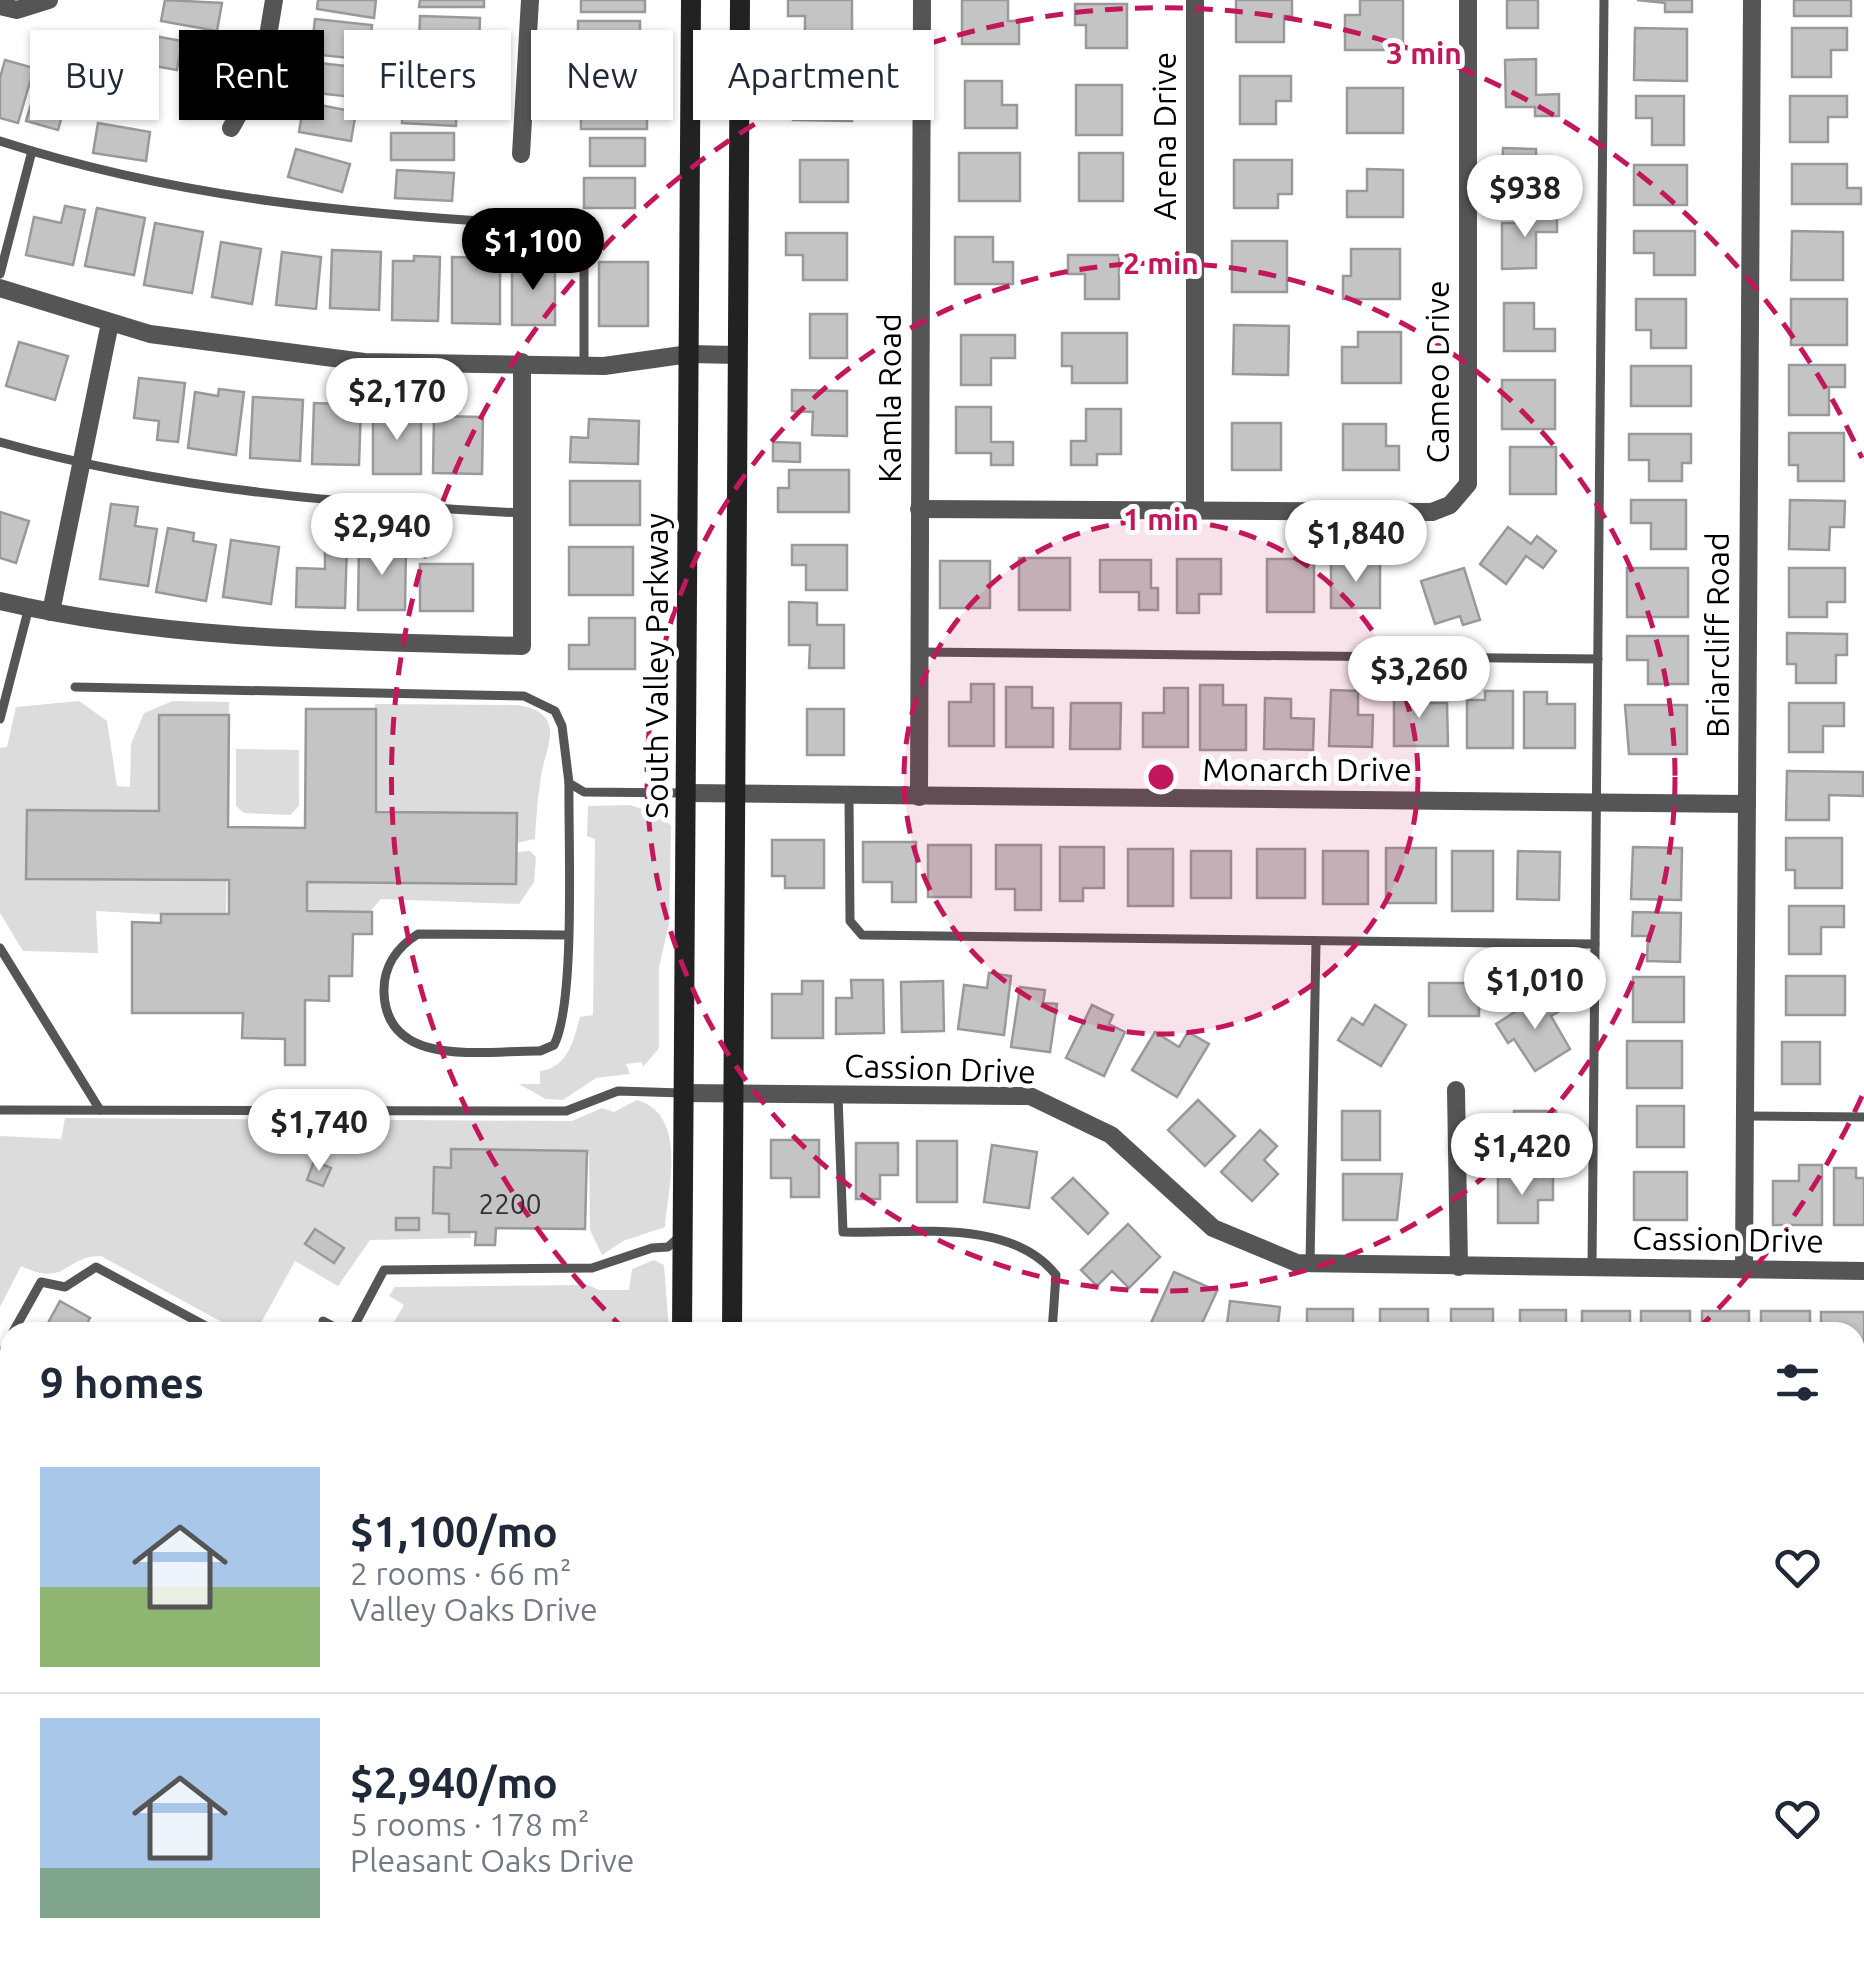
<!DOCTYPE html>
<html lang="en">
<head>
<meta charset="utf-8">
<style>
  body { margin:0; font-family:Ubuntu,sans-serif; background:#f6f6f7; color:#1f2937; height:100vh; display:flex; flex-direction:column; font-size:38px; white-space:nowrap }
  * { box-sizing:border-box; margin:0 }
  p { font-size:32px; color:#747a83 }
  .icon { flex:none; width:55px; height:55px; fill:none; stroke:currentColor; stroke-width:2; stroke-linecap:round; stroke-linejoin:round }
  .map { position:relative; flex:1; overflow:hidden }
  .side { position:absolute; left:0px; top:1322px; width:1865px; height:642px; display:flex; flex-direction:column; background:#fff; border-radius:30px 30px 0 0; box-shadow:0 2px 8px #0004 }
  .side>* { flex:none }
  .guide { position:absolute; left:30px; top:30px; width:1000px; height:90px; display:flex; gap:20px }
  .price { position:absolute; translate:-50% -85px; padding:0 22px; border-radius:35px; background:#fff; color:#222; font-size:32px; line-height:65px; filter:drop-shadow(0 2px 5px #0008) }
  .price::after { content:''; position:absolute; left:50%; top:60px; width:30px; height:22px; margin-left:-15px; background:inherit; clip-path:polygon(0 0,100% 0,50% 100%) }
  .price.current { background:#000; color:#fff }
  ul { padding:0; list-style:none }
  li { display:flex; align-items:center; gap:30px; height:250px; padding:0 40px }
  li+li { border-top:2px solid #e0e1e3 }
  li span { display:grid; place-items:center; flex:none; width:280px; height:200px; border-radius:0px; color:#555 }
  li>.icon { margin-inline-start:auto }
  span .icon { width:120px; height:120px; fill:#fffc; stroke-width:1 }
  li b { font-size:42px }
  h2 { display:flex; justify-content:space-between; align-items:center; height:120px; padding:0 40px; font-size:42px }
  .pill { padding:0 35px; border-radius:0px; background:#fff; box-shadow:0 2px 8px #0004; font-size:35px; line-height:90px }
  .pill.current { background:#000; color:#fff }
  .map>svg:first-child { display:block }
</style>
</head>
<body>
<div class="map">
<svg width="1864" height="1963" viewBox="0 0 1864 1963">
  <rect width="100%" height="100%" fill="#fff"/>
  <g fill="#dcdcdc">
    <path d="M79,701L107,721L117,786L130,787L131,744L144,713L173,701L229,702L226,918L96,911L98,953L23,951L0,913V748L7,747L16,707Z"/>
    <path d="M375,704L518,705C569,714 545,747 541,776C538,797 536,818 535,839L516,843L515,852L530,851L536,857L534,882L519,904L381,899L366,916H305V879L373,815Z"/>
    <path d="M236,749L299,750V806L290,815L244,813L236,806Z"/>
    <path d="M630,805L661,815L671,826L669,924L659,967V1048L643,1067L642,1062L626,1064L630,1074L596,1078L563,1100L546,1099L519,1084H540V1071C568,1068 574,1039 580,1017L593,1015L595,839L587,836L588,806Z"/>
    <path d="M637,1100C688,1115 668,1187 665,1227L623,1241L602,1255L590,1230L589,1154L460,1152L471,1238L370,1240L338,1286L295,1261L256,1332H240L101,1256C64,1256 67,1288 21,1266L0,1307V1136L61,1139L65,1118L572,1121L602,1108L614,1112Z"/>
    <path d="M654,1260L664,1265L669,1332H388L404,1305L389,1296L395,1287L588,1285L599,1290H629L632,1269Z"/>
    <path d="M0,1650L10,1655V1955H588L613,1963H0Z"/>
  </g>
  <g fill="#c4c4c4" stroke="#999" stroke-width="2.5">
    <path d="M165,0L222,3L217,31L161,21Z"/>
    <path d="M318,0H376L374,18L317,9Z"/>
    <path d="M420,0H484V7H419Z"/>
    <rect x="581" y="0" width="64" height="12"/>
    <path d="M788,0H852V44H805V16H788Z"/>
    <path d="M962,0H1008V21H1019V44H962Z"/>
    <path d="M1236,0H1292V16H1284V42H1236Z"/>
    <path d="M1360,0H1403V50H1345V15H1360Z"/>
    <rect x="1507" y="0" width="31" height="28"/>
    <path d="M1637,0H1692V12H1665V3Z"/>
    <rect x="1794" y="0" width="57" height="16"/>
    <path d="M1075,4H1127V48H1086V25H1075Z"/>
    <path d="M420,16L480,18L479,45L419,44Z"/>
    <path d="M315,19L372,25L368,60L311,54Z"/>
    <rect x="578" y="21" width="62" height="27"/>
    <path d="M1635,28L1687,29V81L1634,80Z"/>
    <path d="M1792,28H1847V50H1831V77H1792Z"/>
    <path d="M132,32L182,41L177,70L127,61Z"/>
    <rect x="413" y="56" width="64" height="29"/>
    <path d="M1536,59V95L1559,94V116H1535V107H1506L1505,60Z"/>
    <path d="M5,60L34,68L18,123L0,118V78Z"/>
    <rect x="574" y="60" width="65" height="28"/>
    <path d="M309,62L366,68L362,98L306,92Z"/>
    <path d="M52,71L73,77L58,130L26,121L37,84L48,87Z"/>
    <path d="M108,74L157,80L153,112L104,106Z"/>
    <path d="M793,76L852,77V121L793,120Z"/>
    <path d="M1240,76H1291V101H1276V124H1240Z"/>
    <path d="M965,81H1002V105H1017V128H965Z"/>
    <rect x="1076" y="85" width="46" height="50"/>
    <rect x="1347" y="88" width="56" height="45"/>
    <path d="M404,93L457,95L456,126L402,123Z"/>
    <path d="M1636,96H1684V145H1652V118H1636Z"/>
    <path d="M1790,96H1847V117H1828V142H1790Z"/>
    <rect x="581" y="100" width="66" height="29"/>
    <path d="M304,102L356,112L351,141L299,132Z"/>
    <path d="M98,123L150,132L146,161L93,153Z"/>
    <rect x="391" y="133" width="63" height="27"/>
    <rect x="590" y="138" width="55" height="28"/>
    <path d="M1503,148L1536,149V173H1558V192H1502Z"/>
    <path d="M296,149L350,164L342,192L288,177Z"/>
    <rect x="959" y="153" width="61" height="48"/>
    <rect x="1079" y="153" width="44" height="48"/>
    <rect x="800" y="160" width="48" height="42"/>
    <path d="M1234,160H1292V194H1278V208H1234Z"/>
    <path d="M1792,164H1847V188H1861V204H1792Z"/>
    <rect x="1634" y="165" width="53" height="40"/>
    <path d="M1367,169L1403,170V217H1347V191H1367Z"/>
    <path d="M397,170L454,173L452,201L395,198Z"/>
    <rect x="584" y="178" width="51" height="30"/>
    <path d="M65,206L85,210L73,265L26,255L34,217L61,223Z"/>
    <path d="M97,208L145,218L134,275L85,266Z"/>
    <path d="M1533,211H1557V232H1536V268L1502,269V223H1533Z"/>
    <path d="M155,223L203,232L192,293L144,285Z"/>
    <path d="M1634,231H1695V275H1654V253H1634Z"/>
    <path d="M1792,231L1843,232V280H1791Z"/>
    <path d="M786,233H847V280H803V255H786Z"/>
    <path d="M955,237H993V262H1013V284H955Z"/>
    <rect x="1232" y="241" width="55" height="51"/>
    <path d="M221,242L261,249L252,304L212,297Z"/>
    <path d="M1351,249H1400V299H1343V276H1351Z"/>
    <path d="M332,250L381,252L379,310L330,308Z"/>
    <path d="M282,252L321,257L316,309L276,305Z"/>
    <path d="M1068,255H1119V299H1085V274H1068Z"/>
    <path d="M414,256L440,257L438,321L392,320L393,261H414Z"/>
    <path d="M452,257L500,258V324L452,323Z"/>
    <path d="M512,259H542V269H555V325H512Z"/>
    <rect x="599" y="262" width="49" height="64"/>
    <path d="M1636,299H1686V348H1651V330H1636Z"/>
    <rect x="1791" y="299" width="56" height="46"/>
    <path d="M1504,303H1534V329H1555V351H1504Z"/>
    <rect x="810" y="314" width="37" height="44"/>
    <path d="M1234,325L1289,326L1288,375L1233,374Z"/>
    <path d="M1358,332H1401V383H1342V347H1358Z"/>
    <path d="M1062,333H1127V383H1072V366H1062Z"/>
    <path d="M961,335H1015V358H991V385H961Z"/>
    <path d="M19,342L68,356L55,400L6,386Z"/>
    <path d="M1789,365H1845V387H1829V415H1789Z"/>
    <rect x="1631" y="366" width="60" height="40"/>
    <path d="M139,378L185,383L178,442L157,440L159,421L134,418Z"/>
    <rect x="1502" y="380" width="53" height="49"/>
    <path d="M219,389L244,392L236,455L188,448L195,392L218,396Z"/>
    <path d="M792,390L847,391V436L812,435L813,412L792,411Z"/>
    <path d="M253,397L303,400L300,461L250,458Z"/>
    <path d="M314,403L361,405L359,465L312,464Z"/>
    <path d="M956,407H991V442H1013V465H991V453H956Z"/>
    <path d="M1086,409H1121V454H1097V465H1071V441H1086Z"/>
    <rect x="373" y="413" width="48" height="61"/>
    <path d="M434,416L483,417L482,474L433,473Z"/>
    <path d="M589,419L639,421L638,464L570,462L571,437L588,438Z"/>
    <rect x="1232" y="423" width="49" height="47"/>
    <path d="M1343,424H1386V446H1399V470H1343Z"/>
    <path d="M1789,433H1844V481H1798V465H1789Z"/>
    <path d="M1629,434H1691V463H1682V481H1649V460H1629Z"/>
    <path d="M773,442L800,443V462L773,461Z"/>
    <rect x="1510" y="447" width="46" height="47"/>
    <path d="M789,470H849V512H778V488H789Z"/>
    <rect x="570" y="481" width="70" height="44"/>
    <path d="M1631,500H1686V549H1651V523H1631Z"/>
    <path d="M1790,500L1845,501L1844,527H1830L1829,550L1789,549Z"/>
    <path d="M111,504L138,507L135,526L157,529L148,586L100,579Z"/>
    <path d="M0,512L29,521L16,563L0,558Z"/>
    <path d="M1508,527L1531,544L1537,536L1556,551L1543,568L1526,556L1506,584L1480,564Z"/>
    <path d="M168,528L194,533L193,541L216,545L206,601L156,592Z"/>
    <path d="M231,540L279,547L271,604L223,597Z"/>
    <path d="M325,544H347L345,608L296,607L297,568L325,569Z"/>
    <path d="M359,545L406,546L405,610H358Z"/>
    <path d="M792,545H847V590H806V565H792Z"/>
    <rect x="569" y="547" width="64" height="48"/>
    <rect x="1019" y="558" width="51" height="52"/>
    <path d="M1177,559H1221V594H1199V613H1177Z"/>
    <rect x="1267" y="559" width="47" height="53"/>
    <path d="M1100,560H1151V588H1158V610H1139V592H1100Z"/>
    <rect x="940" y="561" width="50" height="47"/>
    <rect x="1331" y="562" width="49" height="46"/>
    <rect x="420" y="564" width="53" height="47"/>
    <path d="M1464,568L1480,620L1463,625L1460,616L1435,624L1421,581Z"/>
    <rect x="1627" y="568" width="61" height="49"/>
    <path d="M1789,568H1845V602H1827V617H1789Z"/>
    <path d="M789,602L817,603V625H844V668H809L810,645H789Z"/>
    <path d="M589,618H635V669H569V645H589Z"/>
    <path d="M1787,633L1847,634V655H1836V683H1796V664H1787Z"/>
    <path d="M1627,636H1688V684H1648V660H1627Z"/>
    <path d="M971,684H994V746H949V702H971Z"/>
    <path d="M1200,685H1223V705H1246V750H1200Z"/>
    <path d="M1006,687H1032V708H1053V747H1006Z"/>
    <path d="M1164,688H1188V747H1143V713H1164Z"/>
    <path d="M1331,690L1358,691V715H1373L1372,747L1329,746Z"/>
    <path d="M1394,690H1417V703H1447L1448,746H1394Z"/>
    <path d="M1485,691H1513V748H1467V700H1485Z"/>
    <path d="M1524,692H1547V704H1575V748H1524Z"/>
    <path d="M1265,698L1291,699V718L1314,719L1313,750L1264,749Z"/>
    <path d="M1071,703H1121L1120,749H1070Z"/>
    <path d="M1789,703H1844V726H1823V752H1789Z"/>
    <path d="M1625,705H1687V754H1629Z"/>
    <path d="M306,709H376V812L517,813L516,884L307,882V911L372,912V934H353L352,976H329V1001L305,1000V1065H285V1039L242,1038L243,1013H132V922L161,923V914H229V880L26,879L27,810L159,811V715H229L228,827L305,828Z"/>
    <rect x="807" y="709" width="37" height="46"/>
    <path d="M1787,771L1863,772V796L1829,795V820H1786Z"/>
    <path d="M1786,838H1842V888H1795V870H1786Z"/>
    <path d="M772,840H824V888H785V876H772Z"/>
    <path d="M863,842H916V902H892V882H863Z"/>
    <rect x="928" y="845" width="43" height="52"/>
    <path d="M996,845H1041V910H1015V889H996Z"/>
    <path d="M1060,847H1104V888H1083V901H1060Z"/>
    <path d="M1633,847L1682,848L1681,900L1631,899Z"/>
    <rect x="1386" y="848" width="50" height="55"/>
    <rect x="1128" y="849" width="45" height="57"/>
    <rect x="1257" y="849" width="48" height="49"/>
    <rect x="1191" y="851" width="40" height="47"/>
    <rect x="1323" y="851" width="45" height="53"/>
    <rect x="1452" y="851" width="41" height="60"/>
    <path d="M1518,851L1560,852L1559,900L1517,899Z"/>
    <path d="M1789,906H1844V927H1821V954H1789Z"/>
    <path d="M1633,912L1681,913L1680,962L1647,961L1648,936H1632Z"/>
    <path d="M989,973L1011,976L1004,1035L958,1029L964,985L987,988Z"/>
    <rect x="1786" y="976" width="59" height="39"/>
    <rect x="1633" y="977" width="51" height="45"/>
    <path d="M851,980H883L884,1033L836,1034V998H852Z"/>
    <path d="M802,981H823V1038H772V994H802Z"/>
    <path d="M943,981L944,1031L902,1032L901,982Z"/>
    <rect x="1429" y="983" width="50" height="33"/>
    <path d="M1020,987L1045,990L1043,1003L1057,1004L1050,1052L1011,1047Z"/>
    <path d="M1545,993L1558,1012L1551,1016L1570,1049L1535,1071L1514,1039L1508,1043L1496,1024Z"/>
    <path d="M1092,1005L1113,1015L1109,1024L1125,1032L1104,1076L1066,1058Z"/>
    <path d="M1375,1005L1406,1025L1381,1066L1338,1040L1352,1018L1363,1025Z"/>
    <path d="M1155,1032L1179,1047L1188,1032L1209,1044L1177,1097L1132,1070Z"/>
    <rect x="1627" y="1041" width="55" height="47"/>
    <rect x="1782" y="1042" width="38" height="42"/>
    <path d="M1198,1100L1235,1136L1205,1166L1168,1130Z"/>
    <rect x="1637" y="1106" width="47" height="41"/>
    <rect x="1342" y="1111" width="38" height="49"/>
    <rect x="1514" y="1111" width="42" height="49"/>
    <path d="M1260,1130L1277,1146L1264,1160L1278,1174L1252,1201L1221,1172Z"/>
    <path d="M771,1140H819V1197H791V1178H771Z"/>
    <rect x="917" y="1141" width="40" height="61"/>
    <path d="M856,1143H898V1175H880V1199H856Z"/>
    <path d="M992,1145L1037,1152L1029,1208L984,1202Z"/>
    <path d="M451,1149L587,1151L585,1229L496,1228L495,1245H475L476,1232H449V1214L433,1213L434,1167L451,1168Z"/>
    <path d="M314,1161L331,1168L323,1186L307,1180Z"/>
    <path d="M1799,1165H1822V1225H1773V1181H1799Z"/>
    <path d="M1834,1168H1856V1178H1864V1225H1834Z"/>
    <rect x="1634" y="1172" width="53" height="48"/>
    <path d="M1343,1174H1402L1397,1220H1343Z"/>
    <path d="M1498,1176H1553V1200H1538V1223H1498Z"/>
    <path d="M1073,1178L1108,1213L1088,1234L1052,1198Z"/>
    <rect x="396" y="1218" width="23" height="12"/>
    <path d="M1128,1224L1160,1257L1129,1288L1112,1271L1097,1286L1081,1270Z"/>
    <path d="M315,1229L344,1248L334,1263L305,1244Z"/>
    <path d="M1174,1272L1217,1291L1198,1332H1166L1150,1325Z"/>
    <path d="M60,1301L90,1318L82,1332H43Z"/>
    <path d="M1230,1301L1280,1307L1277,1332H1226Z"/>
    <rect x="1307" y="1309" width="46" height="23"/>
    <rect x="1380" y="1309" width="48" height="23"/>
    <rect x="1451" y="1309" width="42" height="23"/>
    <rect x="1520" y="1310" width="46" height="22"/>
    <rect x="1582" y="1311" width="48" height="21"/>
    <rect x="1641" y="1311" width="49" height="21"/>
    <rect x="1702" y="1311" width="47" height="21"/>
    <rect x="1761" y="1311" width="49" height="21"/>
    <path d="M1821,1312H1864V1362H1855V1332H1821Z"/>
    <rect x="1855" y="1445" width="9" height="55"/>
    <path d="M1855,1589L1864,1590V1658H1855Z"/>
    <rect x="1855" y="1720" width="9" height="42"/>
    <rect x="1855" y="1817" width="9" height="61"/>
  </g>
  <g fill="none" stroke-linecap="round" stroke-linejoin="round">
    <g stroke="#dbdbdb" stroke-width="29">
      <g id="primary">
        <path d="M0,1562L10,1567"/>
        <path d="M0,1626L10,1632"/>
        <path d="M677,1955L717,1963"/>
        <path d="M985,1955L1059,1963"/>
      </g>
    </g>
    <g stroke="#555" stroke-width="9">
      <path d="M0,141C178,199 361,215 547,225C568,231 579,238 584,261V365"/>
      <path d="M0,274L32,151"/>
      <path d="M0,442C169,490 346,504 521,513"/>
      <path d="M919,652L1598,659"/>
      <path d="M75,687L524,696L555,711L562,726L569,783L584,792L685,793"/>
      <path d="M0,719L29,607"/>
      <path d="M849,797L850,921L862,935L1595,944"/>
      <path d="M566,935L418,934C397,947 383,967 384,993C387,1070 486,1050 540,1051L554,1045C576,1002 568,839 569,783"/>
      <path d="M0,948L100,1110"/>
      <path d="M838,1096L843,1232C911,1234 1011,1217 1056,1275L1052,1332"/>
      <path d="M0,1110L566,1111L618,1091L683,1093"/>
      <path d="M1745,1116L1864,1117"/>
      <path d="M1310,1263L1316,942"/>
      <path d="M1592,1266L1604,0"/>
      <path d="M323,1321L344,1332"/>
      <path d="M13,1332L41,1282L65,1287L96,1267L217,1332"/>
      <path d="M351,1332L384,1270L592,1268L652,1248L668,1247L679,1237"/>
      <path d="M0,1357L10,1338"/>
      <path d="M1855,1401H1864"/>
      <path d="M0,1465L10,1471"/>
      <path d="M1855,1804H1864"/>
      <path d="M1855,1889H1864"/>
      <path d="M1753,1955V1963"/>
      <path d="M1243,1963L1247,1955"/>
    </g>
    <g stroke="#555" stroke-width="18">
      <path d="M1195,0V512"/>
      <path d="M0,6L17,10L49,0"/>
      <path d="M231,128L262,72L274,0"/>
      <path d="M521,154L530,0"/>
      <path d="M0,288L150,334L364,362L604,366L689,354L738,355"/>
      <path d="M919,509L1432,512L1450,505L1468,484V0"/>
      <path d="M0,601C170,641 348,641 522,646V362"/>
      <path d="M51,612L110,323"/>
      <path d="M685,793L1747,804"/>
      <path d="M919,797L922,0"/>
      <path d="M1456,1090L1459,1267"/>
      <path d="M683,1093L1030,1096L1111,1135L1213,1228L1297,1263L1864,1271"/>
      <path d="M1744,1270L1752,0"/>
      <path d="M1855,1545H1864"/>
    </g>
    <g stroke="#222" stroke-width="20">
      <path d="M682,1332L691,0"/>
      <path d="M732,1332L740,0"/>
      <path d="M732,1955V1963"/>
    </g>
    <use href="#primary" stroke="#000" stroke-width="25"/>
  </g>
  <circle cx="1161" cy="777" r="257" fill="#c2185b" fill-opacity=".12"/>
  <g fill="none" stroke="#c2185b" stroke-width="5" stroke-dasharray="18 12">
    <circle cx="1161" cy="777" r="257"/>
    <circle cx="1161" cy="777" r="514"/>
    <path d="M1862 1096A770 770 0 0 1 1696 1331M626 1331A770 770 0 1 1 1862 458"/>
  </g>
  <g text-anchor="middle" stroke-width="10" stroke-linejoin="round" paint-order="stroke">
    <g font-size="28" fill="#313131">
      <text x="510" y="1214">2200</text>
    </g>
    <g font-size="32" fill="#000" stroke="#fff">
      <text transform="translate(1165 136) rotate(-90)" y="11">Arena Drive</text>
      <text transform="translate(1438 372) rotate(-90)" y="11">Cameo Drive</text>
      <text transform="translate(890 398) rotate(-90)" y="11">Kamla Road</text>
      <text transform="translate(1718 635) rotate(-90)" y="11">Briarcliff Road</text>
      <text transform="translate(657 666) rotate(-90)" y="11">South Valley Parkway</text>
      <text x="1307" y="781">Monarch Drive</text>
      <text transform="translate(940 1069) rotate(2)" y="11">Cassion Drive</text>
      <text transform="translate(1728 1240) rotate(1)" y="11">Cassion Drive</text>
    </g>
  </g>
  <circle cx="1161" cy="777" r="15" fill="#c2185b" stroke="#fff" stroke-width="5"/>
  <g font-size="30" text-anchor="middle" font-weight="bold" fill="#c2185b" stroke="#fff" stroke-width="10" stroke-linejoin="round" paint-order="stroke">
    <text x="1424" y="64">3 min</text>
    <text x="1161" y="274">2 min</text>
    <text x="1161" y="530">1 min</text>
  </g>
</svg>
<b class="price" style="left:1525px;top:240px">$938</b>
<b class="price current" style="left:533px;top:293px">$1,100</b>
<b class="price" style="left:397px;top:443px">$2,170</b>
<b class="price" style="left:382px;top:578px">$2,940</b>
<b class="price" style="left:1356px;top:585px">$1,840</b>
<b class="price" style="left:1419px;top:721px">$3,260</b>
<b class="price" style="left:1535px;top:1032px">$1,010</b>
<b class="price" style="left:319px;top:1174px">$1,740</b>
<b class="price" style="left:1522px;top:1198px">$1,420</b>
<div class="guide">
<a class="pill">Buy</a>
<a class="pill current">Rent</a>
<a class="pill">Filters</a>
<a class="pill">New</a>
<a class="pill">Apartment</a>
</div>
<section class="side">
<h2>9 homes<svg class="icon" aria-label="filters" viewBox="0 0 24 24"><path d="M4 7h16M4 17h16"/><circle cx="9" cy="7" r="2"/><circle cx="15" cy="17" r="2"/></svg></h2>
<ul>
<li><span style="background:linear-gradient(#a9c7e8 60%,#8fb573 0)"><svg class="icon" aria-label="home" viewBox="0 0 24 24"><path d="M3 11l9-7 9 7M6 9v11h12V9"/></svg></span><div><b>$1,100/mo</b><p>2 rooms · 66 m²</p><p>Valley Oaks Drive</p></div><svg class="icon" aria-label="heart" viewBox="0 0 24 24"><path d="M12 20l-8-8c-3-5 5-10 8-4 3-6 11-1 8 4z"/></svg></li>
<li><span style="background:linear-gradient(#a9c7e8 75%,#7fa58c 0)"><svg class="icon" aria-label="home" viewBox="0 0 24 24"><path d="M3 11l9-7 9 7M6 9v11h12V9"/></svg></span><div><b>$2,940/mo</b><p>5 rooms · 178 m²</p><p>Pleasant Oaks Drive</p></div><svg class="icon" aria-label="heart" viewBox="0 0 24 24"><path d="M12 20l-8-8c-3-5 5-10 8-4 3-6 11-1 8 4z"/></svg></li>
</ul>
</section>
</div>
</body>
</html>
